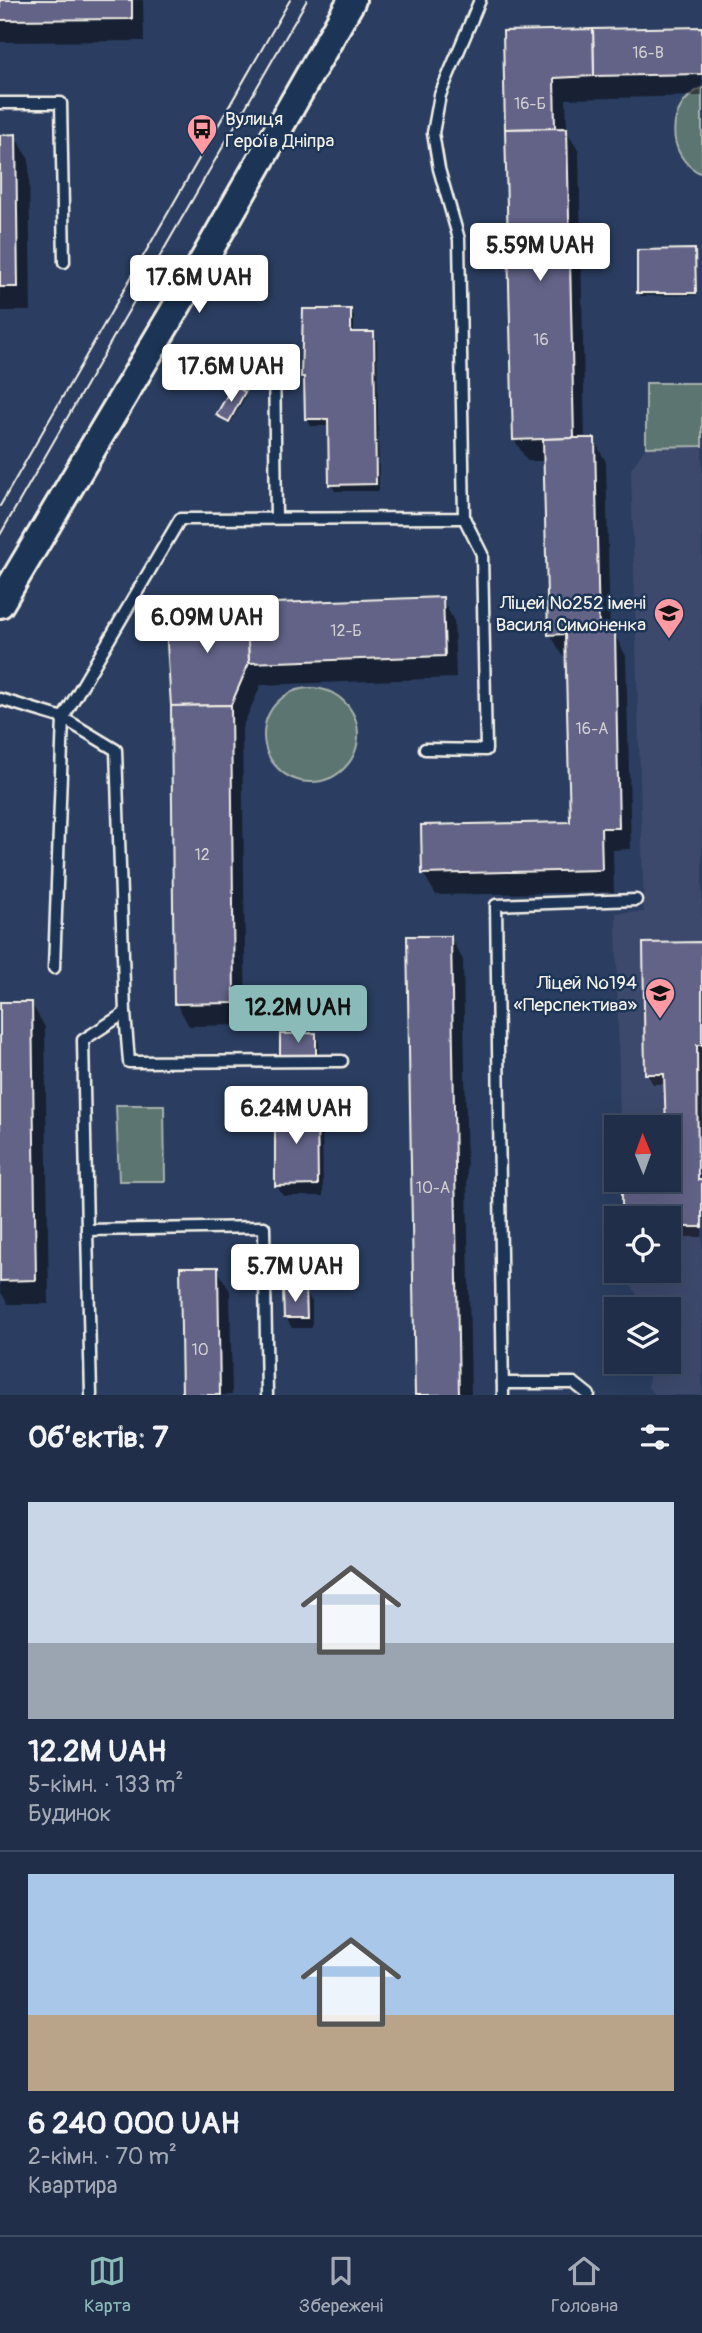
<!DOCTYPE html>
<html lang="uk">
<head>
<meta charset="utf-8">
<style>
  body { margin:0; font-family:Pangolin,sans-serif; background:#2d3a53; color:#f1f3f6; height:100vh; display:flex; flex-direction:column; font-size:26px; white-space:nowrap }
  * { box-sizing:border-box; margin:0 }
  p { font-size:23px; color:#a2a8b4 }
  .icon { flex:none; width:38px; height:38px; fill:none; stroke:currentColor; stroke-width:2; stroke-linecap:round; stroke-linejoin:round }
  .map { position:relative; height:1395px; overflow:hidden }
  .drawer { display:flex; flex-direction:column; background:#202e49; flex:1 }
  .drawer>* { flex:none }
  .needle { width:46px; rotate:359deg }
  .buttons { position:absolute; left:604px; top:1115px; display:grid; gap:14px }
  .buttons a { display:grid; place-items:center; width:77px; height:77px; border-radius:0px; background:#202e49; box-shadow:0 7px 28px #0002,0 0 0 2px #3d4a61; font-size:35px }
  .price { position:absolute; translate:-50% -60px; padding:0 16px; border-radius:7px; background:#fff; color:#222; font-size:23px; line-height:46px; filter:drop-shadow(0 2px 4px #0008) }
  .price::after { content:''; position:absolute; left:50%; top:42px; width:21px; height:16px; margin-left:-10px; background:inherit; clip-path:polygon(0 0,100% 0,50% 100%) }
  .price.selected { background:#8bbbb9; color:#111 }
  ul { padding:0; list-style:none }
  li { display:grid; align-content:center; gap:14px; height:371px; padding:0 28px }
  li+li { border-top:2px solid #3d4a61 }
  li span { display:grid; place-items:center; height:217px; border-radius:0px; color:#555 }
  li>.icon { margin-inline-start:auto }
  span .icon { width:126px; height:126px; fill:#fffc; stroke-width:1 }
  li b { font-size:30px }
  h2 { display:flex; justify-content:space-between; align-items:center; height:84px; padding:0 28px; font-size:30px }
  .tab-bar { display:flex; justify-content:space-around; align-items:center; height:98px; border-top:2px solid #3d4a61; background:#202e49; font-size:19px; color:#a2a8b4 }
  .tab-bar a { display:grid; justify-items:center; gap:4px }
  .tab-bar .selected { color:#8bbbb9 }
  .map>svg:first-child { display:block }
</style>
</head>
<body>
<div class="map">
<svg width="702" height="1395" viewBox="0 0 702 1395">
  <rect width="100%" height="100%" fill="#2b3e61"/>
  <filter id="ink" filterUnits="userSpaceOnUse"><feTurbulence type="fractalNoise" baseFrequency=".0143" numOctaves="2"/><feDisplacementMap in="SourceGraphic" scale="14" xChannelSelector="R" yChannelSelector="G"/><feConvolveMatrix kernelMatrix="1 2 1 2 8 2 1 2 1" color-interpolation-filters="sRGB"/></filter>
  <g filter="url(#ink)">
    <path fill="#3c496c" d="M702,446V1395H656L648,1388L650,1362H668V1309H645L623,1271L668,1270V1218H622V1180H668V1127H620L616,913L644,912L631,469L646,447Z"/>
    <g fill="#5b7470" stroke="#a8b2ac" stroke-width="2">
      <path d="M702,88V174C665,158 665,104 702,88Z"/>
      <path d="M646,383H702V446L646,447Z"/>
      <circle cx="311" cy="735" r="47"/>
      <path d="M116,1105H164L165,1181H119Z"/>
    </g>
    <g fill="#0007">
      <path d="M0,0H143L144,41L0,42Z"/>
      <path d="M702,28V96L566,99L567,131L579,152L585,440H594L606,462L610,633H614L626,656L631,849L613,850L614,892L436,895L423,873L572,823L567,656H563L550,634L546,461H527L514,439L505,33Z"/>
      <path d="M0,136H15L29,160L31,311H0Z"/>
      <path d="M694,251L697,295L641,296L639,293Z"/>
      <path d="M350,310L354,317V334H373L377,341L379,491H335L331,484L330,426H311L307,419L306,382L303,377Z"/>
      <path d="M244,393L246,396L230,424L220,418L218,415Z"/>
      <path d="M442,599L454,621L456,678L261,685L242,728L246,1025L189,1026L176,1003L172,706L167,614Z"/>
      <path d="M450,937L463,960L471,1395H417Z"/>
      <path d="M702,944V1237H668V1218H624L668,1180L666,1084H653L647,1074Z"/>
      <path d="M31,1003L45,1027L49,1304H8L0,1291V1004Z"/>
      <path d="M315,1035L319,1042V1062H286L282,1055Z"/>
      <path d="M316,1107L322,1118L323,1196H283L277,1186Z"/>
      <path d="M217,1269L230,1291L232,1395H183Z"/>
      <path d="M305,1291L312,1302V1328H292L286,1318Z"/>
    </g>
    <g fill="#626387" stroke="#f4f1e8" stroke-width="2">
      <path d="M0,0H132V19L0,20Z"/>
      <path d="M702,27V74L594,76L593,29Z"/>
      <path d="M593,29L594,76L554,78L555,128L505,129L503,31Z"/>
      <path d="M567,128L574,438L513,440L505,129Z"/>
      <path d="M16,134L18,287H0V135Z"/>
      <path d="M695,249L696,293H637V250Z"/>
      <path d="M303,309H351V332H374L376,484L329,485L328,419H305L304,377H301Z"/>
      <path d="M233,385L245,392L229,422L216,415Z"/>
      <path d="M574,438H595L599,632H615L619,828H601L602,870L422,874L421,825L570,822L565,634L548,635L543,439Z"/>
      <path d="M443,597L445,656L249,663L246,604Z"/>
      <path d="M246,604L249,663L231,705L171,706L165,612Z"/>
      <path d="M231,705L234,1003L174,1004L171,706Z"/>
      <path d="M407,936H451L459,1395H415Z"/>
      <path d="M702,942V1045H697L698,1180H702V1227H668V1218H622V1182L668,1180L664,1074H645L643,943Z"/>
      <path d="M0,1002H32L36,1280L0,1281Z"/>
      <path d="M316,1033V1056H280V1034Z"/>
      <path d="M317,1105L318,1185L275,1186V1106Z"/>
      <path d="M180,1267H218L220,1395H182Z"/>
      <path d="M306,1289L307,1318H284L283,1290Z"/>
    </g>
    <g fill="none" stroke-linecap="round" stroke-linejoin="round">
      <g stroke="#f4f1e8" stroke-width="15">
        <g id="lane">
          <path d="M0,103H61L64,262"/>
          <path d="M274,358L276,518"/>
          <path d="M0,699L63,718L116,750L125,1013L83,1040L87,1230"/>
          <path d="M425,749L486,750L482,554L464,518"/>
          <path d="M54,968L63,718L180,519L464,518L459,239L439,169L433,133L440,95L480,0"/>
          <path d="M125,1013L129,1062L342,1061"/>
          <path d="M503,1383H574L589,1395"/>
          <path d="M91,1395L87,1230L264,1227L267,1395"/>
          <path d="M503,1395L496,905L636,900"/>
        </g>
      </g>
      <g stroke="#f4f1e8" stroke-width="32">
        <path id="secondary" d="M0,604L190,284L352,0"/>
      </g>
      <use href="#lane" stroke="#1d3557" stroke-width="10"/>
      <use href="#secondary" stroke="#1d3557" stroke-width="26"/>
      <g stroke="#f4f1e8" stroke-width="2">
        <path d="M0,506L290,0"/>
        <path d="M0,535L307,0"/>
      </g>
    </g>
  </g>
  <defs>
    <g id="bus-pin" transform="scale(1.575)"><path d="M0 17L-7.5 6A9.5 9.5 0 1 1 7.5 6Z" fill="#ff9aa2" stroke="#1d3557"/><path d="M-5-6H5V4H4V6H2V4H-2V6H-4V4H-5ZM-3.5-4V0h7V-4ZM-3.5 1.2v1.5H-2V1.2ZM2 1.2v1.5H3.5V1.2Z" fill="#111"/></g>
    <g id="school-pin" transform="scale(1.575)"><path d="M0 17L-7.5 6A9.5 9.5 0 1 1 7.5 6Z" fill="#ff9aa2" stroke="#1d3557"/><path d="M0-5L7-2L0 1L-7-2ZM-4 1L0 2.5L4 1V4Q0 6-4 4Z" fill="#111"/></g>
  </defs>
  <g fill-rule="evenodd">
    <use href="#bus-pin" x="202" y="129"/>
    <use href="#school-pin" x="669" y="613"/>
    <use href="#school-pin" x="660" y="993"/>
  </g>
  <g text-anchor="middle" stroke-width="5" stroke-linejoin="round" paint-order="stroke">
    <g font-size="16" fill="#d0ced0">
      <text x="648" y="58">16-В</text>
      <text x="530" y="109">16-Б</text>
      <text x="541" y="345">16</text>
      <text x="346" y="636">12-Б</text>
      <text x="592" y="734">16-А</text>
      <text x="202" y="860">12</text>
      <text x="433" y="1193">10-А</text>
      <text x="200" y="1355">10</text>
    </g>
    <g font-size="19" fill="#f4f1e8" stroke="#1d3557" text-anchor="end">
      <text x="225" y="125" text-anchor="start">Вулиця<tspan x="225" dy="22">Героїв Дніпра</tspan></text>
      <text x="646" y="609">Ліцей №252 імені<tspan x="646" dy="22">Василя Симоненка</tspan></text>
      <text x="637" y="989">Ліцей №194<tspan x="637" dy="22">«Перспектива»</tspan></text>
    </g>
  </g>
</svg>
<div class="buttons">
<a><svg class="needle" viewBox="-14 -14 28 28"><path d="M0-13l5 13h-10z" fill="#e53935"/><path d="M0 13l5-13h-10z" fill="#a2a8b4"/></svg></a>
<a><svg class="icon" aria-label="locate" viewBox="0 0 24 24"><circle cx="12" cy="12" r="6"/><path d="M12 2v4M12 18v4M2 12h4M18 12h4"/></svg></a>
<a><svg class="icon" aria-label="layers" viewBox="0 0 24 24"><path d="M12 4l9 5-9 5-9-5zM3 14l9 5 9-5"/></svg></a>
</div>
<b class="price" style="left:540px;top:283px">5.59M UAH</b>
<b class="price" style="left:199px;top:315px">17.6M UAH</b>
<b class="price" style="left:231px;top:404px">17.6M UAH</b>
<b class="price" style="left:207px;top:655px">6.09M UAH</b>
<b class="price selected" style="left:298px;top:1045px">12.2M UAH</b>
<b class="price" style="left:296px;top:1146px">6.24M UAH</b>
<b class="price" style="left:295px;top:1304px">5.7M UAH</b>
</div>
<section class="drawer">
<h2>Об’єктів: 7<svg class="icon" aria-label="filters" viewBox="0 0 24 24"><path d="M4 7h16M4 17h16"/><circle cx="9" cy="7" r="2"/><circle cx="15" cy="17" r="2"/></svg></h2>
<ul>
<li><span style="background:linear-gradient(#c9d6e8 65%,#9aa5b1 0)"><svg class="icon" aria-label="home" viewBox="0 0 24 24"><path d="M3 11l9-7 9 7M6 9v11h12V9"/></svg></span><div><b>12.2M UAH</b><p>5-кімн. · 133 m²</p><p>Будинок</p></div></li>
<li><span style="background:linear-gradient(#a9c7e8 65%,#b9a48a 0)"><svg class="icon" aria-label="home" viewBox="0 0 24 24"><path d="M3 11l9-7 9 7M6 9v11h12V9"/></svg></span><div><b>6 240 000 UAH</b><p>2-кімн. · 70 m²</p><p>Квартира</p></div></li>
</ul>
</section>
<nav class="tab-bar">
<a class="selected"><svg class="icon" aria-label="map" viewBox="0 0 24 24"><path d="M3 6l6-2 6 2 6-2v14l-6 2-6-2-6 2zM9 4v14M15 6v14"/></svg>Карта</a>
<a><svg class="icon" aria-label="saved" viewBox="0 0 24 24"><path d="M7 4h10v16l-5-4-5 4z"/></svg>Збережені</a>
<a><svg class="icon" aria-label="home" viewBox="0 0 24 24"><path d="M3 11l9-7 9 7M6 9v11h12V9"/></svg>Головна</a>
</nav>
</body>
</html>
